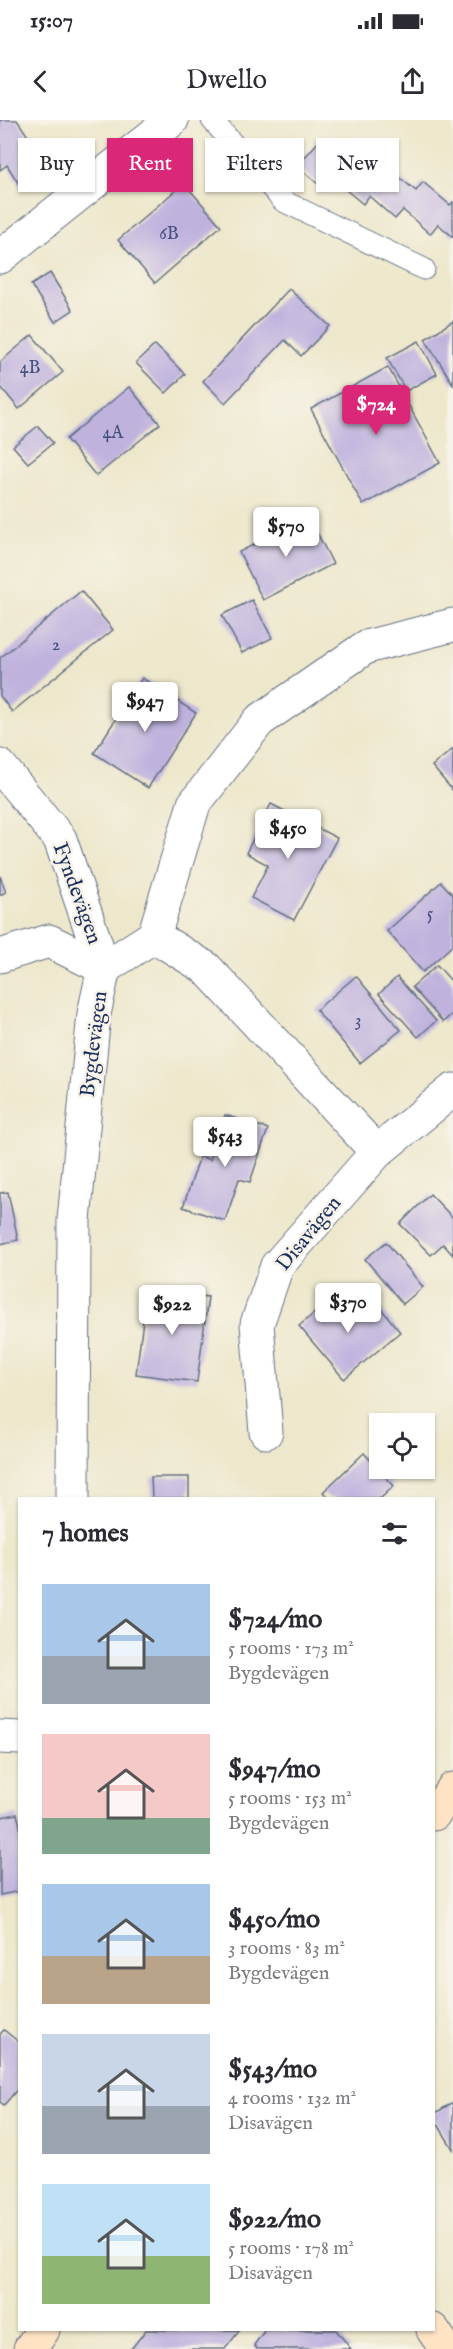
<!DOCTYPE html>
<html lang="en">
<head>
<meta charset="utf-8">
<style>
  body { margin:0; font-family:"IM FELL English",serif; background:#f2f2f3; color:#2b2b33; height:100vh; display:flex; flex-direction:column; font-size:22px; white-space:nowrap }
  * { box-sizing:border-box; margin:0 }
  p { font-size:20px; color:#7c7c81 }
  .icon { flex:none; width:33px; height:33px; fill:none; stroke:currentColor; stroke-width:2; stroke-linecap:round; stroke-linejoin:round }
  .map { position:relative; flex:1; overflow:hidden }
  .sheet { position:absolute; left:18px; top:1377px; width:417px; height:834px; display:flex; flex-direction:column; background:#fff; border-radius:0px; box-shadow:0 2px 4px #0004 }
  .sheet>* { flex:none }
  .guide { position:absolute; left:18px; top:18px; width:417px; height:54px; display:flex; gap:12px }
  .fabs { position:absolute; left:369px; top:1293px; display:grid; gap:12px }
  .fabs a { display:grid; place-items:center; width:66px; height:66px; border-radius:0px; background:#fff; box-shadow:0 2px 4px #0004; font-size:30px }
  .price { position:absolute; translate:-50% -51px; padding:0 14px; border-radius:6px; background:#fff; color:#222; font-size:20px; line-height:39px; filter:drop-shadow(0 2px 3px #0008) }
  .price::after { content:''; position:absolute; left:50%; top:36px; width:18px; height:14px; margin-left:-9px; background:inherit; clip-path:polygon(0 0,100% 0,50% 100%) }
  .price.active { background:#db2777; color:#fff }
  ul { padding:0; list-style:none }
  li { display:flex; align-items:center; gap:18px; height:150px; padding:0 24px }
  li span { display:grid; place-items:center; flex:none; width:168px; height:120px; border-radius:0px; color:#555 }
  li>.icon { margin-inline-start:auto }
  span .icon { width:72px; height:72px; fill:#fffc; stroke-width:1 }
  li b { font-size:26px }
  h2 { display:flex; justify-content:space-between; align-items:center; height:72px; padding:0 24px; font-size:26px }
  .pill { padding:0 21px; border-radius:0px; background:#fff; box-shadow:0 2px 4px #0004; font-size:21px; line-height:54px }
  .pill.active { background:#db2777; color:#fff }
  .status { display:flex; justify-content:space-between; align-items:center; height:42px; padding:0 30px; background:#fff; direction:ltr }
  .status svg { height:16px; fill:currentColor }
  header { display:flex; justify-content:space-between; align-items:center; height:78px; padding:0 24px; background:#fff; font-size:27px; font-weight:600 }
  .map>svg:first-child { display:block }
</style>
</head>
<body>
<div class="status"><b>15:07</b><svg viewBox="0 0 49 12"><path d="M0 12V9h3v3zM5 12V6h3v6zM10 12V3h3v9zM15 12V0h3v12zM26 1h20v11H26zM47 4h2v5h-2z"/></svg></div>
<header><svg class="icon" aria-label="back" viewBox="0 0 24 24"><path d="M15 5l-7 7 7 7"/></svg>Dwello<svg class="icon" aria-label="share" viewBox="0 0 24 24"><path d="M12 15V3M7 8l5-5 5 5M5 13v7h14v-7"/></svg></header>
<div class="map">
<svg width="453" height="2229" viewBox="0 0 453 2229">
  <rect width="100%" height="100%" fill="#f7f3e8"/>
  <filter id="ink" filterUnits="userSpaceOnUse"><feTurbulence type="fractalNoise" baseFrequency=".0167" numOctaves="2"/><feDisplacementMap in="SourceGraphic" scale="12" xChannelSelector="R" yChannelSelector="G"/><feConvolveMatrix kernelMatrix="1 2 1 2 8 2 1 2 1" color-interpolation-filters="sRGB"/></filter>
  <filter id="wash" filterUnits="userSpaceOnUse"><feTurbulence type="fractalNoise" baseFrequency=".008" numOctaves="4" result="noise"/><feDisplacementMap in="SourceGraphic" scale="24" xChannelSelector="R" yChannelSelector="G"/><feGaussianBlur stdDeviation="1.35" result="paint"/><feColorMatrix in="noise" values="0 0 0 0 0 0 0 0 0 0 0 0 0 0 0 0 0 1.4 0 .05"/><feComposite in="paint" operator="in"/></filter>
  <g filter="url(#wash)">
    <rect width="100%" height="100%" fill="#ede7cb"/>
    <g id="blocks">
      <g fill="#bfb3de">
        <path d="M0,0H17L51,50L22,69L7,45L0,50Z"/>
        <path d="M319,21L344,43L353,33L380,55L387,47L416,71L423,62L450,85L453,82V117L438,104L430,114L403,90L395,99L369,76L363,84L334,60L326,71L297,46Z"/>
        <path d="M184,63L221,106L155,163L118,120Z"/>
        <path d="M50,153L73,190L55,202L31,165Z"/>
        <path d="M289,169L330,206L301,236L285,220L225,283L203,261Z"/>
        <path d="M453,201V264L425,219Z"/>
        <path d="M32,215L63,252L19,289L0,266V242Z"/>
        <path d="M419,221L437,254L406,271L387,238Z"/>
        <path d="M155,225L185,254L166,273L136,243Z"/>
        <path d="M388,247L440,343L363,385L311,289Z"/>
        <path d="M129,267L160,304L96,356L66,319Z"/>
        <path d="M38,306L53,323L28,343L13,326Z"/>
        <path d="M309,397L333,444L263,480L239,432Z"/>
        <path d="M81,471L113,510L12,592L0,576V538Z"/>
        <path d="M252,480L272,518L242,533L222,495Z"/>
        <path d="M142,558L196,593L148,668L94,633Z"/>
        <path d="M453,629V671L432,646Z"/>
        <path d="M271,684L337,718L294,800L251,778L268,745L246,733Z"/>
        <path d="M0,756L6,772L0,775Z"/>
        <path d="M441,762L453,775V825L423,852L387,811Z"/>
        <path d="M437,845L453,863V893L443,902L412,867Z"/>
        <path d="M356,856L401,910L360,943L316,890Z"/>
        <path d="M397,857L436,901L418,917L379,874Z"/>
        <path d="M225,995L268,1009L250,1062L239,1059L225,1101L183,1087L200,1036L210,1040Z"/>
        <path d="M8,1072L18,1120L0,1124V1073Z"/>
        <path d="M430,1074L453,1098V1135L443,1124L431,1135L400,1104Z"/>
        <path d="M386,1122L423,1167L403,1184L365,1139Z"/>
        <path d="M147,1170L208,1177L197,1262L136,1254Z"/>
        <path d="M340,1171L364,1199L379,1186L400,1212L344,1259L299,1206Z"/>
        <path d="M364,1333L394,1366L381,1378H329L323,1372Z"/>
        <path d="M151,1357H189V1378H152Z"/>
        <path d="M0,1690L2,1697L17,1694L20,1706V1771L0,1775Z"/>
        <path d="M4,1910L20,1923V1966L4,1985L0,1982V1914Z"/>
        <path d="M453,1982V2029L434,1998V1994Z"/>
        <path d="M146,2210H240L225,2229H131Z"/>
        <path d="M265,2210H336L351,2229H257L254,2225Z"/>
      </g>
    </g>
  </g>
  <g filter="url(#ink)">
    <use href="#blocks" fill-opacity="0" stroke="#646f84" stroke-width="1.5"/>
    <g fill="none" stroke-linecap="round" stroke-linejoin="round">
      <g stroke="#646f84" stroke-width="23">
        <path id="lane" d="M212,0L283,81L424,149"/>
      </g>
      <g stroke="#646f84" stroke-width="35">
        <g id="street">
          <path d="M0,137L172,0"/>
          <path d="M0,646L60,719L104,848"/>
          <path d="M154,816L206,848L377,1032L277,1146L257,1204L266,1312"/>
          <path d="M0,836L49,821L104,848"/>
          <path d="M377,1032L453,970"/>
          <path d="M73,1378L74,1100L94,894L104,848L154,816L194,684L259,601L366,527L453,505"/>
          <path d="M0,1617L20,1618"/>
        </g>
      </g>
      <g stroke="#646f84" stroke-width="35">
        <g id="secondary">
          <path d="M434,1694L453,1669"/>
          <path d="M433,2210L446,2229"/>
          <path d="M30,2229L43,2210"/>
        </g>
      </g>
      <use href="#lane" stroke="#fff" stroke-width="21"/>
      <use href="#street" stroke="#fff" stroke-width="33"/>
      <use href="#secondary" stroke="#fee4c5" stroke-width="33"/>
    </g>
  </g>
  <g text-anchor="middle" stroke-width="5" stroke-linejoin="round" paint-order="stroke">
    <g font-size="18" fill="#44507e">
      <text x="169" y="119">6B</text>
      <text x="30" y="253">4B</text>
      <text x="113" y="318">4A</text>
      <text x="56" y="530">2</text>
      <text x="430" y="799">5</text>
      <text x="358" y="906">3</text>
    </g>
    <g font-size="21" fill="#1b2f5e" stroke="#f7f3e8">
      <text transform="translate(78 773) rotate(70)" y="7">Fyndevägen</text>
      <text transform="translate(93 924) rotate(-83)" y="7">Bygdevägen</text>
      <text transform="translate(308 1113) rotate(-51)" y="7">Disavägen</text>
    </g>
  </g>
</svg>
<div class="fabs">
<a><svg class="icon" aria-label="locate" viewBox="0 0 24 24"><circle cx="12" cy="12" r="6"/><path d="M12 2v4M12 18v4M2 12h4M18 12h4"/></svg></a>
</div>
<b class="price active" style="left:376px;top:316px">$724</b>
<b class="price" style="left:286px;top:438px">$570</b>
<b class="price" style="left:145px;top:613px">$947</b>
<b class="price" style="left:288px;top:740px">$450</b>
<b class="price" style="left:225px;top:1048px">$543</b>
<b class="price" style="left:348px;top:1214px">$370</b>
<b class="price" style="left:172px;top:1216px">$922</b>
<div class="guide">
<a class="pill">Buy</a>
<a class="pill active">Rent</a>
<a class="pill">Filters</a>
<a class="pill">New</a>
</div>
<section class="sheet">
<h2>7 homes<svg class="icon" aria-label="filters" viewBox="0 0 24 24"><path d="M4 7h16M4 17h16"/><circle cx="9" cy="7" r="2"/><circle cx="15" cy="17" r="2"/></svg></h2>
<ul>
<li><span style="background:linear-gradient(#a9c7e8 60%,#9aa5b1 0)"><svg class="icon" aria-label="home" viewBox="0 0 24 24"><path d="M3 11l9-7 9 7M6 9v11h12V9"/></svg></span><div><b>$724/mo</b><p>5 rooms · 173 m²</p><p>Bygdevägen</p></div></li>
<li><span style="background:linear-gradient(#f6c9c9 70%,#7fa58c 0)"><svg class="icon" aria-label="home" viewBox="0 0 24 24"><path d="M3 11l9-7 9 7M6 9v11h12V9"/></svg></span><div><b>$947/mo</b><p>5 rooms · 153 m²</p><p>Bygdevägen</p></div></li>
<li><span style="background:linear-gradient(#a9c7e8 60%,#b9a48a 0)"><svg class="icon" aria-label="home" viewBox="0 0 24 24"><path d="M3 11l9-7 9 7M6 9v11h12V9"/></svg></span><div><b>$450/mo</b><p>3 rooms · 83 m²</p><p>Bygdevägen</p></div></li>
<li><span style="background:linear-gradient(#c9d6e8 60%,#9aa5b1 0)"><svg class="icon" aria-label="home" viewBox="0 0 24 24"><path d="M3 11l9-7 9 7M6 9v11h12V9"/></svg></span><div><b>$543/mo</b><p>4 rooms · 132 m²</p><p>Disavägen</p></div></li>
<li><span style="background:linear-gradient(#bfe0f5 60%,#8fb573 0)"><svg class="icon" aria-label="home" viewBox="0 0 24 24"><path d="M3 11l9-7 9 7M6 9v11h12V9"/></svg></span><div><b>$922/mo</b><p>5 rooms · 178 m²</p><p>Disavägen</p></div></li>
</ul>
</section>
</div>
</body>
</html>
